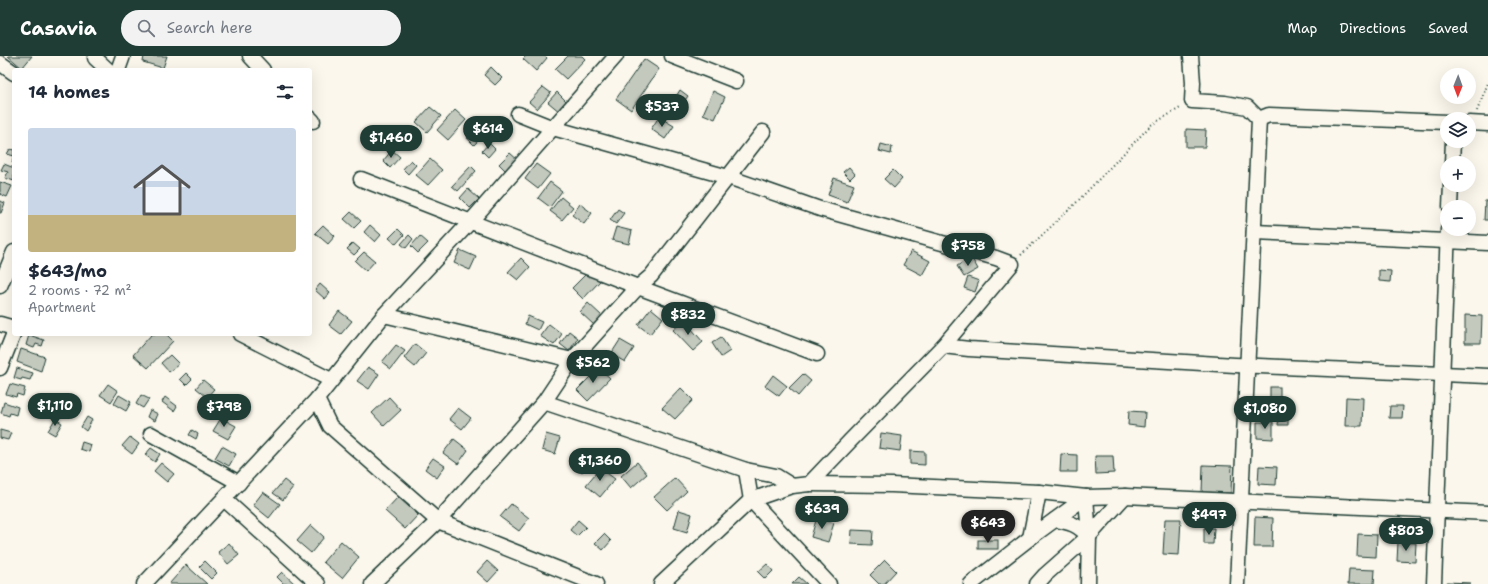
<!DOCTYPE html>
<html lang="en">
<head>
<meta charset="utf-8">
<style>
  body { margin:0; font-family:"Shantell Sans",sans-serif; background:#f2f2f3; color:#1f2937; height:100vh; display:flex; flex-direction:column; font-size:15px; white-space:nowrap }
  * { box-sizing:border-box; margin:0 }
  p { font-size:13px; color:#747a83 }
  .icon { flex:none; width:22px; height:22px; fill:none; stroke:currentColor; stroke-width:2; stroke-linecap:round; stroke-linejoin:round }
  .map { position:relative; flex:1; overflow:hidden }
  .sheet { position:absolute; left:12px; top:12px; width:300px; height:268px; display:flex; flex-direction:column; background:#fff; border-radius:4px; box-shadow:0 4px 16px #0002 }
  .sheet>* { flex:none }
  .needle { width:26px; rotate:181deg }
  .controls { position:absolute; left:1440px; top:12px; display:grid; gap:8px }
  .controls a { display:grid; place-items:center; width:36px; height:36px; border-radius:50%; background:#fff; box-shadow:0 4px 16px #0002; font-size:20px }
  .price { position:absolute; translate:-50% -34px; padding:0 9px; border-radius:14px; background:#1f3d34; color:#fff; font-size:13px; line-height:26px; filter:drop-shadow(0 1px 2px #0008) }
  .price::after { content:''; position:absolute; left:50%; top:24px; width:12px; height:9px; margin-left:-6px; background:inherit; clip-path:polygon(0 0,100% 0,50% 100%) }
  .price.current { background:#222; color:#fff }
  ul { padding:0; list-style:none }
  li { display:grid; align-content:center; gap:8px; height:212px; padding:0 16px }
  li span { display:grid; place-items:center; height:124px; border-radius:4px; color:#555 }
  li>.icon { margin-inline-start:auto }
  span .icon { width:72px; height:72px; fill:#fffc; stroke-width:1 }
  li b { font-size:17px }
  h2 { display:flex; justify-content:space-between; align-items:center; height:48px; padding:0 16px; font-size:17px }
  header { display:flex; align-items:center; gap:24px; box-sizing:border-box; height:56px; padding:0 20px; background:#1f3d34; color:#fff }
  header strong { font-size:19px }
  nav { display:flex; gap:22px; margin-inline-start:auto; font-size:14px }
  .search { width:280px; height:36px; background:#f2f2f3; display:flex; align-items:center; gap:10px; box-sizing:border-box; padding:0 14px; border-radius:22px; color:#747a83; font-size:15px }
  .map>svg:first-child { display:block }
</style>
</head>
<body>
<header>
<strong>Casavia</strong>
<div class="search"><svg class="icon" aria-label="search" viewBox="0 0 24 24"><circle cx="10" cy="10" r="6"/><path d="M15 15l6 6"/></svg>Search here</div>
<nav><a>Map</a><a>Directions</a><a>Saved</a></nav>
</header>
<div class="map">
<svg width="1488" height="528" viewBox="0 0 1488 528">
  <rect width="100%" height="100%" fill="#fbf7ec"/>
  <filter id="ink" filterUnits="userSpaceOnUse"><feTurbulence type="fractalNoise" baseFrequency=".025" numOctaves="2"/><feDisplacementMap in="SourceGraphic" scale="8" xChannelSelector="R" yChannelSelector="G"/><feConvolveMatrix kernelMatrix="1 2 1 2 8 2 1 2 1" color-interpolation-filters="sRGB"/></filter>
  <g filter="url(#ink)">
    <g fill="#c4c9be" stroke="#1f3d34">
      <path d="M8,0H32L22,12Z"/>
      <path d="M144,0H167L163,12L143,6Z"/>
      <path d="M526,0H545L547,2L536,15L523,3Z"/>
      <path d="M568,0H582L585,3L566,23L555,13Z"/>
      <path d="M644,3L659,13L631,54L616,43Z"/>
      <path d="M491,11L502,22L495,29L484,19Z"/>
      <path d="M543,31L551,37L537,53L529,46Z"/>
      <path d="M680,34L688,40L683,47L675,42Z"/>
      <path d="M713,35L725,41L715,63L703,58Z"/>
      <path d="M557,36L568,47L560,56L548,46Z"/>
      <path d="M430,51L441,60L427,76L416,66Z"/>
      <path d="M455,54L466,64L448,84L437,74Z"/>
      <path d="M659,61L674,70L665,83L651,73Z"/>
      <path d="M481,66L489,73L474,89L467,82Z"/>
      <path d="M1186,73L1206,74L1205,91H1186Z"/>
      <path d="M489,87L495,93L488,101L482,95Z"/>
      <path d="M881,88L892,91L891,98L879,95Z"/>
      <path d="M10,93L14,94V107L12,106L14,100L7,98Z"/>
      <path d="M392,94L400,101L390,112L383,105Z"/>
      <path d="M510,97L519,105L508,117L499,108Z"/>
      <path d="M430,103L442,114L428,129L416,119Z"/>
      <path d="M411,104L416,109L408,118L403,113Z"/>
      <path d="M4,108L14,112V125L5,122L8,116L1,114Z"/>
      <path d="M536,108L550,118L538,133L525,123Z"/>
      <path d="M471,110L476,115L458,135L452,130Z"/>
      <path d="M849,111L855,118L850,123L843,116Z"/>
      <path d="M893,114L902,123L894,132L884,123Z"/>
      <path d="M834,122L854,129L847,146L828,139Z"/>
      <path d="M0,126L12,130L7,141L0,138Z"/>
      <path d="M550,126L562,135L550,151L538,142Z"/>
      <path d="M468,133L479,143L470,152L460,142Z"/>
      <path d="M561,141L573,151L562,164L550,155Z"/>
      <path d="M0,145L5,147L1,157H0Z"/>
      <path d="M1485,145H1488V164H1484Z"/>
      <path d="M580,148L592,157L584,168L572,159Z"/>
      <path d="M618,153L624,157L616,168L610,164Z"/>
      <path d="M351,156L361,165L354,172L344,163Z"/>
      <path d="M323,169L335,180L328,188L315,177Z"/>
      <path d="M370,169L381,179L375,186L364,176Z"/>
      <path d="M616,171L632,175L629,188L612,184Z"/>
      <path d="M398,173L404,179L396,188L389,182Z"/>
      <path d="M409,179L413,183L406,192L401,188Z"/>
      <path d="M420,180L428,187L418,197L411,190Z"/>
      <path d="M353,187L360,193L354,199L347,193Z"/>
      <path d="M460,194L476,201L470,214L454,207Z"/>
      <path d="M911,195L930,205L922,219L903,209Z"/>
      <path d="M364,196L375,205L366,215L355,205Z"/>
      <path d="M971,201L978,213L964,221L957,210Z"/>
      <path d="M521,202L530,211L518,224L508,216Z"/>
      <path d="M1379,214L1391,215L1390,226L1379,225Z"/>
      <path d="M589,215L600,225L583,243L572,232Z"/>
      <path d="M968,221L979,225L975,236L964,232Z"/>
      <path d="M320,228L330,237L325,243L315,234Z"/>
      <path d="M588,247L602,260L594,269L580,256Z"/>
      <path d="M651,252L663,262L650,278L638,269Z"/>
      <path d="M339,255L352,265L341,278L329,269Z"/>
      <path d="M1465,259L1482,260L1481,287H1465Z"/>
      <path d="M528,260L542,266L538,274L525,268Z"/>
      <path d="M684,264L703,286L693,295L673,274Z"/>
      <path d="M549,268L562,278L554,289L540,280Z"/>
      <path d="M569,275L578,282L569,295L560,288Z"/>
      <path d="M152,278H166L173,285L148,312L133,299Z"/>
      <path d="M29,279L44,284L42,290L36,288L34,292L26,289Z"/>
      <path d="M721,281L730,295L721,301L712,287Z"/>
      <path d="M620,284L634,292L625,306L611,298Z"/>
      <path d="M415,288L426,297L415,311L404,302Z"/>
      <path d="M396,289L405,295L391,313L382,306Z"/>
      <path d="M21,293L45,301L41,315L17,306Z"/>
      <path d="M170,299L179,308L169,316L161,307Z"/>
      <path d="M368,311L379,318L369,333L357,325Z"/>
      <path d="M17,312L33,317L30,324L22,322L21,324L14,322Z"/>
      <path d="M599,312L610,322L588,345L577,334Z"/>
      <path d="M186,317L192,323L186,329L180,323Z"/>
      <path d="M803,318L811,325L798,340L789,332Z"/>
      <path d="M773,319L787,330L779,340L765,330Z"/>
      <path d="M203,324L214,333L207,341L196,332Z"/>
      <path d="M10,328L25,332L23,340L17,338L16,341L6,338Z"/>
      <path d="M108,328L118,335L111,346L100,339Z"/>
      <rect x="1270" y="331" width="10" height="13"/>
      <path d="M681,332L693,344L675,363L662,352Z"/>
      <path d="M119,339L131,346L126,355L114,348Z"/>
      <path d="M141,339L149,343L143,352L136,348Z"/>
      <path d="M165,341L177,350L174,355L162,346Z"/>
      <path d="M389,341L401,354L384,370L372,357Z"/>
      <path d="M1346,341L1363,342L1362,370H1345Z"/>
      <path d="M4,346L18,351L16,359L10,357L9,360L1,357Z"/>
      <path d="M1390,350H1403L1402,362H1389Z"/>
      <path d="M458,352L471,362L462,373L449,363Z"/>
      <path d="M150,354L158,358L155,365L147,361Z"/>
      <path d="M1129,355L1145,356L1144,371L1128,369Z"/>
      <path d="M1279,359H1288V369H1278Z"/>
      <path d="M87,361L92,364L86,375L81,371Z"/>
      <path d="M221,362L236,370L228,383L213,375Z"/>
      <path d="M55,363L62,367L55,379L48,375Z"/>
      <path d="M1257,366H1273V383L1257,382Z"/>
      <path d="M0,374L11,377L8,384L0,382Z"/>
      <path d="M192,374L198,378L196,383L189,379Z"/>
      <path d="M881,377L902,380L900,395L879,392Z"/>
      <path d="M546,378L560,382L555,398L542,394Z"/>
      <path d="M130,381L139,388L132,398L122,390Z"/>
      <path d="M454,383L468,394L458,408L443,397Z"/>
      <path d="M82,386L91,389L89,396L80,393Z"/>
      <path d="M222,390L236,398L229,410L215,402Z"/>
      <path d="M151,392L160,398L155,406L145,399Z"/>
      <path d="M587,393L596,402L582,416L573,406Z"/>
      <path d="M910,395L925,396V409L910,408Z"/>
      <path d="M1061,398L1077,399V416H1060Z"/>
      <path d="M1095,400H1113L1114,417L1096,418Z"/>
      <path d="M433,402L445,410L437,422L425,413Z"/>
      <path d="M637,406L647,418L631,432L621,420Z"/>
      <path d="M161,407L174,418L167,426L154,415Z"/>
      <path d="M1203,409L1232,410L1231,437L1202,436Z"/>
      <path d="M1259,410L1277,411L1276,429L1258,428Z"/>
      <path d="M600,412L615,423L600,441L586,429Z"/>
      <path d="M675,422L687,435L667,454L654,441Z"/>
      <path d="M284,424L293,431L283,444L273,437Z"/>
      <path d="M263,436L280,448L269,462L253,449Z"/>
      <path d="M398,441L418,459L405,473L385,455Z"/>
      <path d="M511,448L529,462L519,475L500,461Z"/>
      <path d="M679,454L692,458L687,476L674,472Z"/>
      <path d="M817,461L834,467L828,486L811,481Z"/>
      <path d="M1255,461L1273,462L1272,491H1254Z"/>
      <path d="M1165,463H1181L1179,499L1163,498Z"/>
      <path d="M578,464L586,471L577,480L570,474Z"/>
      <path d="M981,465H992V478L981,477Z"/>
      <path d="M311,469L324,481L311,497L297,485Z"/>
      <path d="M1204,472H1214L1213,488H1204Z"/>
      <path d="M852,474L873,475L872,489L851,488Z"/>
      <path d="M604,478L611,485L603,494L595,487Z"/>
      <path d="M1358,478L1377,479L1376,501L1357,500Z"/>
      <rect x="978" y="484" width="20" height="9"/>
      <path d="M341,485L359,501L342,522L323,506Z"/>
      <path d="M1398,486L1416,487L1415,506L1397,505Z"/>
      <path d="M229,487L239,499L228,508L218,496Z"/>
      <path d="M885,504L896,515L884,528H879L870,519Z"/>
      <path d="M205,505L217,517L211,523L199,511Z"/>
      <path d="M487,505L498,515L488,526L477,516Z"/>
      <path d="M767,508L773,515L765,523L758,516Z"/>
      <path d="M186,509L207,528H169Z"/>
      <path d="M1349,513L1375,514L1374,528H1348Z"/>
      <path d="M282,516L295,528H284L277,521Z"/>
      <path d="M799,521L807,528H792Z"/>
      <path d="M1447,526L1471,527V528H1447Z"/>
    </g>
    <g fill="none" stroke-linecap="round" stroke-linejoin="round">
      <g stroke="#1f3d34" stroke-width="17">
        <g id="minor">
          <path d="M250,0L263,14"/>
          <path d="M672,0L736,25"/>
          <path d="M1191,0L1193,27L1192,45L1225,47L1247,51L1259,63L1237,528"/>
          <path d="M95,2L108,14"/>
          <path d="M0,7L14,17"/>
          <path d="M118,14L123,0"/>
          <path d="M518,58L553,72L728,121L820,153L996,202L1012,208L943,290L850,385L809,428L792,430L751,444L661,528"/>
          <path d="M310,62L313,65"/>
          <path d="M1259,63L1269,59L1447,66"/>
          <path d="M1469,67L1488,68"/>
          <path d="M1452,107L1453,85"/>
          <path d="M361,123L638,231L817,298"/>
          <path d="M1450,151L1451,129"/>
          <path d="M1254,176L1488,187"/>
          <path d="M0,230L14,196"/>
          <path d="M384,259L572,304"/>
          <path d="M0,268L14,272"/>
          <path d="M240,278L331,324"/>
          <path d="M943,290L969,293L1235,309L1488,320"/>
          <path d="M0,312L14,277"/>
          <path d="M317,343L330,370L438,465L596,528"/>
          <path d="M544,346L746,414L776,420L792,430"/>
          <path d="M151,378L239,427"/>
          <path d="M746,414L751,444L829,528"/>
          <path d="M809,428L892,429L1039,436L1086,441L1125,440L1488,457"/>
          <path d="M1086,441L1089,480L1088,528"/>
          <path d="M224,443L318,528"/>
          <path d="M1055,464C1071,466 1077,469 1089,480"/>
          <path d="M1030,482L1039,436"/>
          <path d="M144,528L317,343L384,259L471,165L616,0"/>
          <path d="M372,528L438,465L544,346L572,304L638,231L651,220L763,76"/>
          <path d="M971,528L1030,482L1086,441"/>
          <path d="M1037,528L1045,519L1089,480L1125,440"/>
          <path d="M1434,528L1448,173"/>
        </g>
      </g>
      <g stroke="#1f3d34" stroke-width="2" stroke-dasharray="1 3" stroke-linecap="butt">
        <path d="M1477,55L1488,27"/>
        <path d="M1021,199L1074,149L1151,69L1182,51"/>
      </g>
      <use href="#minor" stroke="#fbf7ec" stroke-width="14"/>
    </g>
  </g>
</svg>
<div class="controls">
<a><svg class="needle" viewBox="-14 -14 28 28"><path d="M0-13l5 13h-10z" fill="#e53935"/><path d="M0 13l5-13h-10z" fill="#747a83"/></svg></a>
<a><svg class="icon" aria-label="layers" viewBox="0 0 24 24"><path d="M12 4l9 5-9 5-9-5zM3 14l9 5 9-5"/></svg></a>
<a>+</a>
<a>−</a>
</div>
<b class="price" style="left:662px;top:72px">$537</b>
<b class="price" style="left:488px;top:94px">$614</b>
<b class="price" style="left:391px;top:103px">$1,460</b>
<b class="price" style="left:968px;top:211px">$758</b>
<b class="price" style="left:688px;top:280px">$832</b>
<b class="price" style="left:593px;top:328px">$562</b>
<b class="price" style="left:55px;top:371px">$1,110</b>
<b class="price" style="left:224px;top:372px">$798</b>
<b class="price" style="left:1265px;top:374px">$1,080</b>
<b class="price" style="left:600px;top:426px">$1,360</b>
<b class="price" style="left:822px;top:474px">$639</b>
<b class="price" style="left:1209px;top:480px">$497</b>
<b class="price current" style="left:988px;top:488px">$643</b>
<b class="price" style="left:1406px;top:496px">$803</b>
<section class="sheet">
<h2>14 homes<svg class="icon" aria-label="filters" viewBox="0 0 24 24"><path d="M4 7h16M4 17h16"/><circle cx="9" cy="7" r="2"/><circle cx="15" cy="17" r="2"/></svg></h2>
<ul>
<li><span style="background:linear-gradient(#c9d6e8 70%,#c2b280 0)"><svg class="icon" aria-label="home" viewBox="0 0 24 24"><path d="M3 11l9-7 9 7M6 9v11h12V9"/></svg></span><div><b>$643/mo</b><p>2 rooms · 72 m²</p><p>Apartment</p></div></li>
</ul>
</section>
</div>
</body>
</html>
